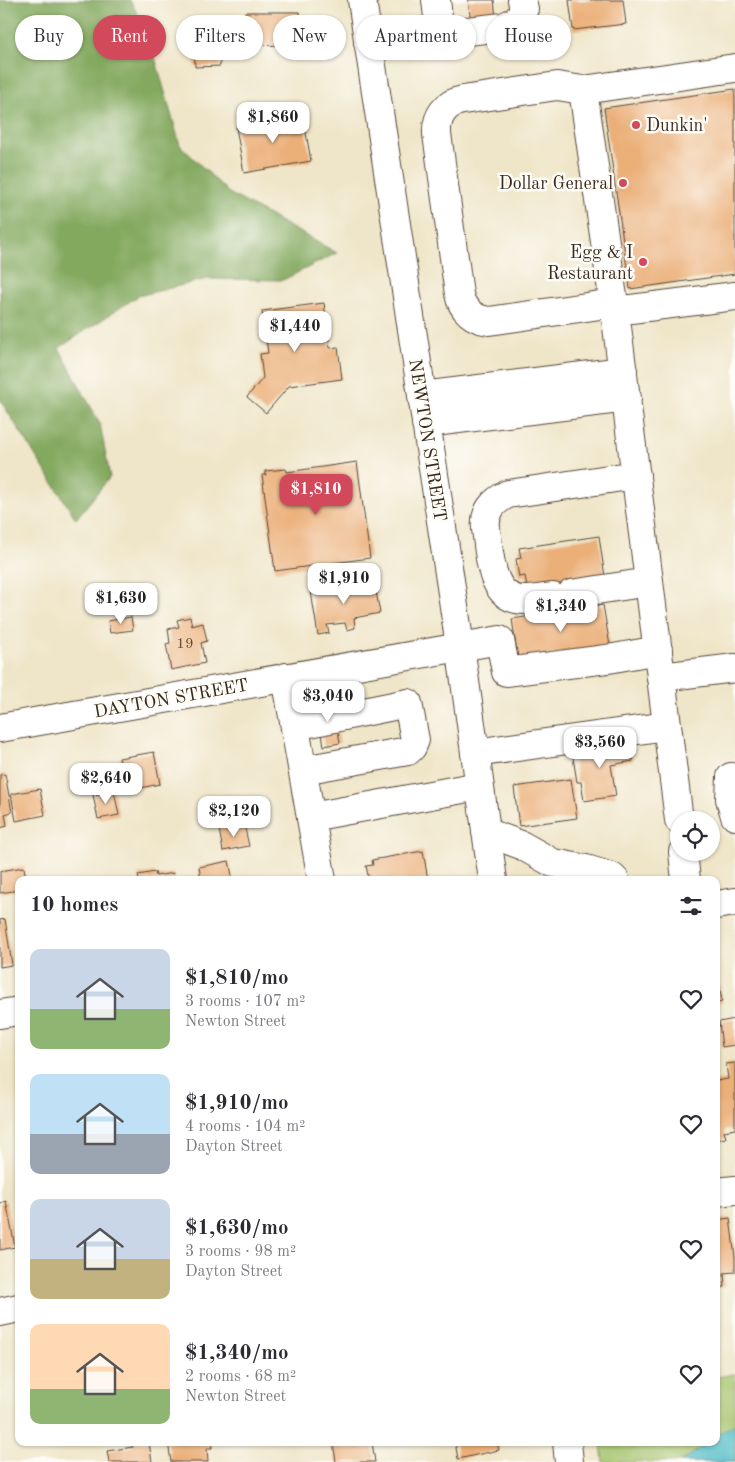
<!DOCTYPE html>
<html lang="en">
<head>
<meta charset="utf-8">
<style>
  body { margin:0; font-family:"Old Standard TT",serif; background:#f7f7f7; color:#2b2b33; height:100vh; display:flex; flex-direction:column; font-size:19px; white-space:nowrap }
  * { box-sizing:border-box; margin:0 }
  p { font-size:16px; color:#7c7c81 }
  .icon { flex:none; width:28px; height:28px; fill:none; stroke:currentColor; stroke-width:2; stroke-linecap:round; stroke-linejoin:round }
  .map { position:relative; flex:1; overflow:hidden }
  .side { position:absolute; left:15px; top:876px; width:705px; height:570px; display:flex; flex-direction:column; background:#fff; border-radius:10px; box-shadow:0 1px 4px #0004 }
  .side>* { flex:none }
  .guide { position:absolute; left:15px; top:15px; width:705px; height:45px; display:flex; gap:10px }
  .fabs { position:absolute; left:670px; top:811px; display:grid; gap:10px }
  .fabs a { display:grid; place-items:center; width:50px; height:50px; border-radius:50%; background:#fff; box-shadow:0 1px 4px #0004; font-size:25px }
  .price { position:absolute; translate:-50% -42px; padding:0 11px; border-radius:10px; background:#fff; color:#222; font-size:16px; line-height:32px; filter:drop-shadow(0 1px 2px #0008) }
  .price::after { content:''; position:absolute; left:50%; top:30px; width:15px; height:11px; margin-left:-8px; background:inherit; clip-path:polygon(0 0,100% 0,50% 100%) }
  .price.active { background:#d1495b; color:#fff }
  ul { padding:0; list-style:none }
  li { display:flex; align-items:center; gap:15px; height:125px; padding:0 15px }
  li span { display:grid; place-items:center; flex:none; width:140px; height:100px; border-radius:10px; color:#555 }
  li>.icon { margin-inline-start:auto }
  span .icon { width:60px; height:60px; fill:#fffc; stroke-width:1 }
  li b { font-size:21px }
  h2 { display:flex; justify-content:space-between; align-items:center; height:60px; padding:0 15px; font-size:21px }
  .chip { padding:0 18px; border-radius:22px; background:#fff; box-shadow:0 1px 4px #0004; font-size:18px; line-height:45px }
  .chip.active { background:#d1495b; color:#fff }
  .map>svg:first-child { display:block }
</style>
</head>
<body>
<div class="map">
<svg width="735" height="1462" viewBox="0 0 735 1462">
  <rect width="100%" height="100%" fill="#fdfcf7"/>
  <filter id="ink" filterUnits="userSpaceOnUse"><feTurbulence type="fractalNoise" baseFrequency=".02" numOctaves="2"/><feDisplacementMap in="SourceGraphic" scale="10" xChannelSelector="R" yChannelSelector="G"/><feConvolveMatrix kernelMatrix="1 2 1 2 8 2 1 2 1" color-interpolation-filters="sRGB"/></filter>
  <filter id="wash" filterUnits="userSpaceOnUse"><feTurbulence type="fractalNoise" baseFrequency=".0096" numOctaves="4" result="noise"/><feDisplacementMap in="SourceGraphic" scale="20" xChannelSelector="R" yChannelSelector="G"/><feGaussianBlur stdDeviation="1.12" result="paint"/><feColorMatrix in="noise" values="0 0 0 0 0 0 0 0 0 0 0 0 0 0 0 0 0 1.4 0 .05"/><feComposite in="paint" operator="in"/></filter>
  <g filter="url(#wash)">
    <rect width="100%" height="100%" fill="#efe5c8"/>
    <path fill="#a4c36b" stroke="#707644" d="M735,1374V1462H603L601,1443L716,1442V1377Z"/>
    <path fill="#83a95f" stroke="#5f6a3e" d="M0,0H130L149,36L180,145L229,193L337,253L283,280L207,279L138,296L59,348L100,424L110,477L76,519L0,400Z"/>
    <path fill="#4dbbc7" stroke="#447272" d="M735,1424V1462H681L707,1443L716,1442V1435Z"/>
    <g id="blocks">
      <g fill="#ebaf78">
        <path d="M468,0H494L496,18L471,22Z"/>
        <path d="M569,0H623L626,24L573,30Z"/>
        <path d="M245,12H300L301,38H283V45L251,46V39H246Z"/>
        <path d="M219,38L220,66L195,67L194,39Z"/>
        <path d="M735,89V274L630,289L604,108Z"/>
        <path d="M303,116L311,161L244,173L236,127Z"/>
        <path d="M324,303L330,348L338,347L342,379L289,386L266,413L247,397L263,378L260,354L268,353L262,311Z"/>
        <path d="M357,462L370,558L275,571L262,475H266L265,471L286,469L287,472Z"/>
        <path d="M599,536L605,577L572,600L527,588L525,576L519,577L516,559L521,558L519,548Z"/>
        <path d="M374,581L380,613L354,618L355,628L347,630L345,623L327,625L329,633L318,635L311,592Z"/>
        <path d="M603,605L610,646L518,660L512,619Z"/>
        <path d="M131,617L133,630L110,633L108,621Z"/>
        <path d="M190,617L192,626L203,623L207,641L201,643L205,663L171,670L166,644L170,643L168,629L179,627L177,620Z"/>
        <path d="M333,700L340,743L324,746L317,703Z"/>
        <path d="M630,742L633,761L611,765L616,796L584,801L581,782H577L572,751Z"/>
        <path d="M154,752L160,784L125,791L119,758Z"/>
        <path d="M5,774L12,812L5,814L7,826L0,828V775Z"/>
        <path d="M571,779L577,818L519,826L514,787Z"/>
        <path d="M40,789L45,815L16,821L11,794Z"/>
        <path d="M114,791L119,815L98,819L93,795Z"/>
        <path d="M244,824L249,846L223,851L219,829Z"/>
        <path d="M423,851L428,880H369L366,866L373,865L372,860Z"/>
        <path d="M229,861L233,880H201L199,867Z"/>
        <path d="M24,867L26,880H19V890L0,893V871Z"/>
        <path d="M155,872L156,876L173,873L174,880H139L138,875Z"/>
        <path d="M5,919L12,965L0,967V920Z"/>
        <path d="M716,966L722,1002L716,1003Z"/>
        <path d="M735,1019V1045L722,1047L719,1022Z"/>
        <path d="M735,1063V1129L724,1131L726,1138L716,1140V1081L728,1079L726,1064Z"/>
        <path d="M6,1201L15,1247L0,1250V1203Z"/>
        <path d="M730,1218L735,1257V1272L724,1273L725,1287L716,1288V1220Z"/>
        <path d="M132,1442H149L152,1462H109L107,1451L133,1447Z"/>
        <path d="M168,1442H211L212,1448H207L208,1462H171Z"/>
        <path d="M333,1442H372L375,1462H336Z"/>
        <path d="M455,1442H497L499,1450L458,1459Z"/>
      </g>
    </g>
  </g>
  <g filter="url(#ink)">
    <use href="#blocks" fill-opacity="0" stroke="#564638" stroke-width="1"/>
    <g fill="none" stroke-linecap="round" stroke-linejoin="round">
      <g stroke="#564638" stroke-width="30">
        <g id="minor">
          <path d="M436,0L440,34"/>
          <path d="M368,42L503,27L518,20L524,9L522,0"/>
          <path d="M583,90L615,311"/>
          <path d="M614,303L489,321C474,319 462,310 459,294L437,134C436,117 445,103 463,100L557,86L583,90L735,68"/>
          <path d="M422,396L623,371"/>
          <path d="M426,423L627,398"/>
          <path d="M571,594L649,582"/>
          <path d="M553,597C544,598 534,600 526,600C489,601 490,554 486,529C484,512 493,501 508,494L636,475"/>
          <path d="M286,677L322,880"/>
          <path d="M661,677L735,668"/>
          <path d="M295,726L408,703L415,740L412,747L408,751L303,770"/>
          <path d="M0,728L500,640L506,672L614,658L658,650"/>
          <path d="M475,753L667,726"/>
          <path d="M731,777L730,799L735,816"/>
          <path d="M311,817L479,786"/>
          <path d="M679,820L615,311L735,296"/>
          <path d="M486,832L521,845L553,863L586,869L612,877L615,880"/>
          <path d="M683,852L686,880"/>
          <path d="M0,1014L19,1011"/>
          <path d="M716,1192L735,1190"/>
          <path d="M0,1312L19,1308"/>
        </g>
      </g>
      <g stroke="#564638" stroke-width="30">
        <g id="major">
          <path d="M362,0L460,646L493,880"/>
          <path d="M716,905L735,902"/>
          <path d="M567,1442L569,1462"/>
        </g>
      </g>
      <use href="#minor" stroke="#fff" stroke-width="28"/>
      <use href="#major" stroke="#fff" stroke-width="28"/>
    </g>
  </g>
  <g fill="#d1495b" stroke="#fdfcf7" stroke-width="2">
    <circle cx="636" cy="125" r="5"/>
    <circle cx="623" cy="183" r="5"/>
    <circle cx="643" cy="262" r="5"/>
  </g>
  <g text-anchor="middle" stroke-width="5" stroke-linejoin="round" paint-order="stroke">
    <g font-size="15" fill="#674b34">
      <text x="185" y="648">19</text>
    </g>
    <g font-size="18" fill="#3b2a1e" stroke="#fdfcf7" text-anchor="end">
      <text x="646" y="131" text-anchor="start">Dunkin'</text>
      <text x="613" y="189">Dollar General</text>
      <text x="633" y="258">Egg &amp; I<tspan x="633" dy="21">Restaurant</tspan></text>
    </g>
    <g font-size="18" fill="#3b2a1e" stroke="#fdfcf7">
      <text transform="translate(428 440) rotate(81)" y="6">NEWTON STREET</text>
      <text transform="translate(171 698) rotate(-10)" y="6">DAYTON STREET</text>
    </g>
  </g>
</svg>
<div class="fabs">
<a><svg class="icon" aria-label="locate" viewBox="0 0 24 24"><circle cx="12" cy="12" r="6"/><path d="M12 2v4M12 18v4M2 12h4M18 12h4"/></svg></a>
</div>
<b class="price" style="left:273px;top:144px">$1,860</b>
<b class="price" style="left:295px;top:353px">$1,440</b>
<b class="price active" style="left:316px;top:516px">$1,810</b>
<b class="price" style="left:344px;top:605px">$1,910</b>
<b class="price" style="left:121px;top:625px">$1,630</b>
<b class="price" style="left:561px;top:633px">$1,340</b>
<b class="price" style="left:328px;top:723px">$3,040</b>
<b class="price" style="left:600px;top:769px">$3,560</b>
<b class="price" style="left:106px;top:805px">$2,640</b>
<b class="price" style="left:234px;top:838px">$2,120</b>
<div class="guide">
<a class="chip">Buy</a>
<a class="chip active">Rent</a>
<a class="chip">Filters</a>
<a class="chip">New</a>
<a class="chip">Apartment</a>
<a class="chip">House</a>
</div>
<section class="side">
<h2>10 homes<svg class="icon" aria-label="filters" viewBox="0 0 24 24"><path d="M4 7h16M4 17h16"/><circle cx="9" cy="7" r="2"/><circle cx="15" cy="17" r="2"/></svg></h2>
<ul>
<li><span style="background:linear-gradient(#c9d6e8 60%,#8fb573 0)"><svg class="icon" aria-label="home" viewBox="0 0 24 24"><path d="M3 11l9-7 9 7M6 9v11h12V9"/></svg></span><div><b>$1,810/mo</b><p>3 rooms · 107 m²</p><p>Newton Street</p></div><svg class="icon" aria-label="heart" viewBox="0 0 24 24"><path d="M12 20l-8-8c-3-5 5-10 8-4 3-6 11-1 8 4z"/></svg></li>
<li><span style="background:linear-gradient(#bfe0f5 60%,#9aa5b1 0)"><svg class="icon" aria-label="home" viewBox="0 0 24 24"><path d="M3 11l9-7 9 7M6 9v11h12V9"/></svg></span><div><b>$1,910/mo</b><p>4 rooms · 104 m²</p><p>Dayton Street</p></div><svg class="icon" aria-label="heart" viewBox="0 0 24 24"><path d="M12 20l-8-8c-3-5 5-10 8-4 3-6 11-1 8 4z"/></svg></li>
<li><span style="background:linear-gradient(#c9d6e8 60%,#c2b280 0)"><svg class="icon" aria-label="home" viewBox="0 0 24 24"><path d="M3 11l9-7 9 7M6 9v11h12V9"/></svg></span><div><b>$1,630/mo</b><p>3 rooms · 98 m²</p><p>Dayton Street</p></div><svg class="icon" aria-label="heart" viewBox="0 0 24 24"><path d="M12 20l-8-8c-3-5 5-10 8-4 3-6 11-1 8 4z"/></svg></li>
<li><span style="background:linear-gradient(#ffd9b3 65%,#8fb573 0)"><svg class="icon" aria-label="home" viewBox="0 0 24 24"><path d="M3 11l9-7 9 7M6 9v11h12V9"/></svg></span><div><b>$1,340/mo</b><p>2 rooms · 68 m²</p><p>Newton Street</p></div><svg class="icon" aria-label="heart" viewBox="0 0 24 24"><path d="M12 20l-8-8c-3-5 5-10 8-4 3-6 11-1 8 4z"/></svg></li>
</ul>
</section>
</div>
</body>
</html>
